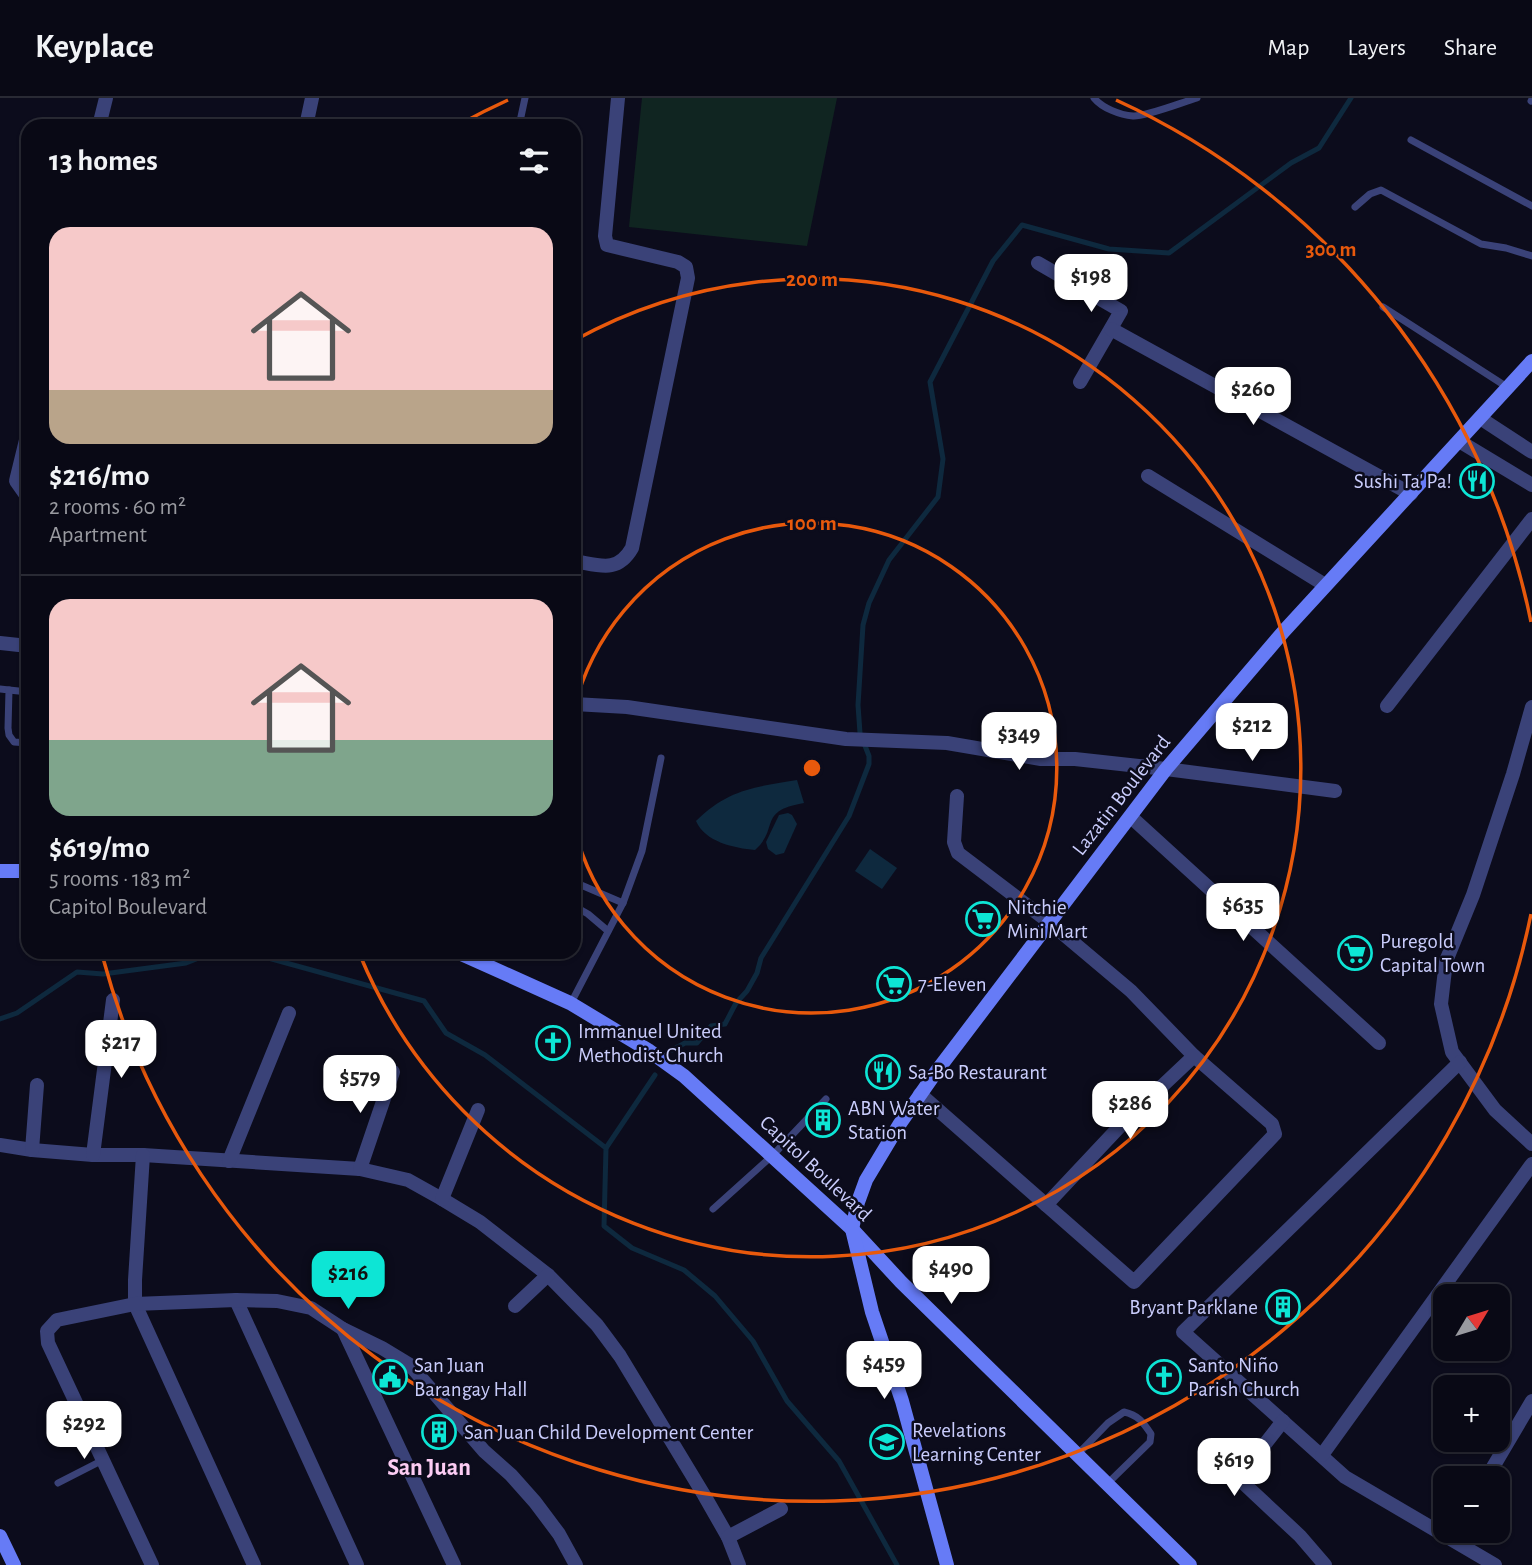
<!DOCTYPE html>
<html lang="en">
<head>
<meta charset="utf-8">
<style>
  body { margin:0; font-family:"Alegreya Sans",sans-serif; background:#12121e; color:#f1f3f6; height:100vh; display:flex; flex-direction:column; font-size:26px; white-space:nowrap }
  * { box-sizing:border-box; margin:0 }
  p { font-size:23px; color:#999aa0 }
  .icon { flex:none; width:38px; height:38px; fill:none; stroke:currentColor; stroke-width:2; stroke-linecap:round; stroke-linejoin:round }
  .map { position:relative; flex:1; overflow:hidden }
  .details { position:absolute; left:21px; top:21px; width:560px; height:840px; display:flex; flex-direction:column; background:#090915; border-radius:21px; box-shadow:0 2px 5px #0004,0 0 0 2px #292a34 }
  .details>* { flex:none }
  .needle { width:46px; rotate:52deg }
  .buttons { position:absolute; left:1433px; top:1186px; display:grid; gap:14px }
  .buttons a { display:grid; place-items:center; width:77px; height:77px; border-radius:14px; background:#090915; box-shadow:0 2px 5px #0004,0 0 0 2px #292a34; font-size:35px }
  .price { position:absolute; translate:-50% -60px; padding:0 16px; border-radius:14px; background:#fff; color:#222; font-size:23px; line-height:46px; filter:drop-shadow(0 2px 4px #0008) }
  .price::after { content:''; position:absolute; left:50%; top:42px; width:21px; height:16px; margin-left:-10px; background:inherit; clip-path:polygon(0 0,100% 0,50% 100%) }
  .price.active { background:#0de5d5; color:#111 }
  ul { padding:0; list-style:none }
  li { display:grid; align-content:center; gap:14px; height:371px; padding:0 28px }
  li+li { border-top:2px solid #292a34 }
  li span { display:grid; place-items:center; height:217px; border-radius:21px; color:#555 }
  li>.icon { margin-inline-start:auto }
  span .icon { width:126px; height:126px; fill:#fffc; stroke-width:1 }
  li b { font-size:30px }
  h2 { display:flex; justify-content:space-between; align-items:center; height:84px; padding:0 28px; font-size:30px }
  header { display:flex; align-items:center; gap:42px; box-sizing:border-box; height:98px; padding:0 35px; background:#090915; border-bottom:2px solid #292a34 }
  header strong { font-size:33px }
  nav { display:flex; gap:38px; margin-inline-start:auto; font-size:24px }
  .map>svg:first-child { display:block }
</style>
</head>
<body>
<header>
<strong>Keyplace</strong>
<nav><a>Map</a><a>Layers</a><a>Share</a></nav>
</header>
<div class="map">
<svg width="1532" height="1467" viewBox="0 0 1532 1467">
  <rect width="100%" height="100%" fill="#0c0c1c"/>
  <path fill="#102521" d="M642,0H837L807,148L629,129Z"/>
  <g fill="#0e293e">
    <path d="M797,682L804,705C757,713 780,730 755,752C734,750 705,744 696,723C728,691 755,689 797,682Z"/>
    <path d="M788,715L792,717L797,726L784,755L776,757L768,751L766,744L779,717Z"/>
    <path d="M870,751L897,770L882,791L855,773Z"/>
  </g>
  <g fill="none" stroke-linecap="round" stroke-linejoin="round">
    <g stroke="#0e293e" stroke-width="5">
      <path d="M246,854L424,903L446,935L485,957L606,1050L604,1128L632,1150L684,1172L715,1198L753,1243L787,1303L839,1363L897,1467"/>
      <path d="M0,921L17,915L77,874L103,876L186,865L214,854"/>
      <path d="M672,952L685,945H697L711,928L725,926L736,905L747,893L757,875L761,860L849,718L869,666V658L860,635L858,607L863,527L869,505L889,462L938,399L943,361L930,284L993,163L1022,127L1109,151L1169,155L1291,65L1319,50L1351,0"/>
      <path d="M606,1050L655,977"/>
    </g>
    <g stroke="#3a4278" stroke-width="7">
      <path d="M1094,0C1102,10 1120,17 1133,18C1145,19 1183,4 1197,0"/>
      <path d="M1531,3L1532,1"/>
      <path d="M519,28L525,0"/>
      <path d="M1411,42L1532,108"/>
      <path d="M1355,109L1370,96L1381,92L1481,146L1506,150L1532,158"/>
      <path d="M1383,209L1507,289"/>
      <path d="M0,591L9,592L8,630L9,637L14,644L28,645"/>
      <path d="M9,592L28,594"/>
      <path d="M574,784L623,805"/>
      <path d="M574,808L588,816L608,833"/>
      <path d="M571,905L623,805L642,753L661,660"/>
      <path d="M713,1111L773,1057L826,1001"/>
      <path d="M1078,1356L1108,1325L1124,1314C1138,1317 1143,1324 1151,1336L1150,1344L1107,1386"/>
      <path d="M58,1385L103,1362"/>
    </g>
    <g stroke="#3a4278" stroke-width="14">
      <path d="M99,28L106,0"/>
      <path d="M306,28L312,0"/>
      <path d="M1038,165L1121,213L1080,284"/>
      <path d="M1111,231L1411,396"/>
      <path d="M1480,320L1532,354"/>
      <path d="M28,334L16,383L28,400"/>
      <path d="M1459,343L1532,387"/>
      <path d="M1148,378L1325,487"/>
      <path d="M574,463C599,467 617,476 632,450L688,180L686,169L678,164L607,147L605,138L618,0"/>
      <path d="M0,545L28,548"/>
      <path d="M574,606L627,609L846,641L947,645L1041,661H1075L1166,671L1335,693"/>
      <path d="M1387,608L1532,421"/>
      <path d="M1532,609L1513,676L1473,797L1446,863L1441,906L1452,954L1495,1012L1532,1046"/>
      <path d="M1131,719L1379,945"/>
      <path d="M1460,964L1183,1234L1345,1379L1495,1467"/>
      <path d="M920,996L1134,1184L1275,1036L1272,1026L1194,958L1131,893L1049,824L958,755L954,744L957,698"/>
      <path d="M0,1047L32,1052L93,1057H143L360,1071L408,1082L442,1101L480,1124L548,1177L597,1227L620,1258L704,1397L728,1439L739,1467"/>
      <path d="M32,1052L37,987"/>
      <path d="M93,1057L113,902"/>
      <path d="M143,1057L135,1182V1206L254,1467"/>
      <path d="M229,1063L289,915"/>
      <path d="M360,1071L393,974"/>
      <path d="M442,1101L478,1012"/>
      <path d="M1046,1107L1123,1025L1194,958"/>
      <path d="M236,1202L357,1467"/>
      <path d="M515,1208L548,1177"/>
      <path d="M343,1231L454,1467"/>
      <path d="M1283,1323L1240,1378V1382L1300,1438L1325,1467"/>
      <path d="M1322,1357L1532,1066"/>
      <path d="M1486,1381L1532,1303"/>
      <path d="M728,1439L781,1411"/>
      <path d="M152,1467L48,1245L47,1233L57,1222L135,1206L236,1202L277,1203L311,1210L343,1231L382,1250L410,1267L484,1353L511,1377L535,1404L559,1436L576,1467"/>
    </g>
    <g stroke="#667bf6" stroke-width="14">
      <path d="M0,773H28"/>
      <path d="M457,854L570,905L648,952L684,978L852,1131L901,1184L1190,1467"/>
      <path d="M0,1438L14,1467"/>
      <path d="M947,1467L902,1303L872,1214L852,1131L858,1104L866,1082L899,1027L936,974L1166,671L1284,533L1532,263"/>
    </g>
  </g>
  <g fill="none" stroke="#e8590c" stroke-width="3.5">
    <path d="M574 611A245 245 0 1 1 574 729"/>
    <path d="M575 242A489 489 0 1 1 360 857"/>
    <path d="M1531 816A734 734 0 0 1 103 860M462 25A734 734 0 0 1 508 2M1116 2A734 734 0 0 1 1531 524"/>
  </g>
  <defs>
    <g id="restaurant-ring" transform="scale(1.75)"><circle r="9.5" fill="#0c0c1c" stroke="#0de5d5" stroke-width="1.5"/><path d="M-5-6h1v4h1v-4h1v4h1v-4h1v5L-1.5 .5V6h-2V.5L-5-1ZM5-6V6H3V1.5H1.5Q1.5-4 5-6Z" fill="#0de5d5"/></g>
    <g id="supermarket-ring" transform="scale(1.75)"><circle r="9.5" fill="#0c0c1c" stroke="#0de5d5" stroke-width="1.5"/><path d="M-6-5.5h2.5l.6 2H6L4.5 2H-2.5L-4.4-4H-6ZM-1.5 3.2a1.3 1.3 0 1 0 .1 0ZM3 3.2a1.3 1.3 0 1 0 .1 0Z" fill="#0de5d5"/></g>
    <g id="church-ring" transform="scale(1.75)"><circle r="9.5" fill="#0c0c1c" stroke="#0de5d5" stroke-width="1.5"/><path d="M-1.2-6h2.4v3.5h3.3v2.4h-3.3V6h-2.4V-.1h-3.3v-2.4h3.3Z" fill="#0de5d5"/></g>
    <g id="building-ring" transform="scale(1.75)"><circle r="9.5" fill="#0c0c1c" stroke="#0de5d5" stroke-width="1.5"/><path d="M-4-6H4V6H1V3H-1V6H-4ZM-2.5-4.3h1.7v1.8h-1.7ZM.8-4.3h1.7v1.8H.8ZM-2.5-1h1.7V.8h-1.7ZM.8-1h1.7V.8H.8Z" fill="#0de5d5"/></g>
    <g id="civic-ring" transform="scale(1.75)"><circle r="9.5" fill="#0c0c1c" stroke="#0de5d5" stroke-width="1.5"/><path d="M-.6-6.5H3V-4.5H.6V-3L4-1V1h2V6H-6V1h2V-1L-.6-3ZM-1.2 2.5V6h2.4V2.5Z" fill="#0de5d5"/></g>
    <g id="school-ring" transform="scale(1.75)"><circle r="9.5" fill="#0c0c1c" stroke="#0de5d5" stroke-width="1.5"/><path d="M0-5L7-2L0 1L-7-2ZM-4 1L0 2.5L4 1V4Q0 6-4 4Z" fill="#0de5d5"/></g>
  </defs>
  <g fill-rule="evenodd">
    <use href="#restaurant-ring" x="1477" y="383"/>
    <use href="#supermarket-ring" x="983" y="821"/>
    <use href="#supermarket-ring" x="1355" y="855"/>
    <use href="#supermarket-ring" x="894" y="886"/>
    <use href="#church-ring" x="553" y="945"/>
    <use href="#restaurant-ring" x="883" y="974"/>
    <use href="#building-ring" x="823" y="1022"/>
    <use href="#building-ring" x="1283" y="1209"/>
    <use href="#civic-ring" x="390" y="1279"/>
    <use href="#church-ring" x="1164" y="1279"/>
    <use href="#building-ring" x="439" y="1334"/>
    <use href="#school-ring" x="887" y="1344"/>
  </g>
  <g text-anchor="middle" stroke-width="5" stroke-linejoin="round" paint-order="stroke">
    <g font-size="21" fill="#cacdfc" stroke="#0c0c1c" text-anchor="start">
      <text x="1452" y="390" text-anchor="end">Sushi Ta' Pa!</text>
      <text x="1007" y="816">Nitchie<tspan x="1007" dy="24">Mini Mart</tspan></text>
      <text x="1380" y="850">Puregold<tspan x="1380" dy="24">Capital Town</tspan></text>
      <text x="918" y="893">7-Eleven</text>
      <text x="578" y="940">Immanuel United<tspan x="578" dy="24">Methodist Church</tspan></text>
      <text x="908" y="981">Sa-Bo Restaurant</text>
      <text x="848" y="1017">ABN Water<tspan x="848" dy="24">Station</tspan></text>
      <text x="1258" y="1216" text-anchor="end">Bryant Parklane</text>
      <text x="414" y="1274">San Juan<tspan x="414" dy="24">Barangay Hall</tspan></text>
      <text x="1188" y="1274">Santo Niño<tspan x="1188" dy="24">Parish Church</tspan></text>
      <text x="912" y="1339">Revelations<tspan x="912" dy="24">Learning Center</tspan></text>
      <text x="464" y="1341">San Juan Child Development Center</text>
    </g>
    <g font-size="21" fill="#cacdfc" stroke="#0c0c1c">
      <text transform="translate(1121 697) rotate(-52)" y="7">Lazatin Boulevard</text>
      <text transform="translate(816 1070) rotate(43)" y="7">Capitol Boulevard</text>
    </g>
    <g font-size="24" font-weight="bold" fill="#fcccf3" stroke="#0c0c1c">
      <text x="429" y="1377">San Juan</text>
    </g>
  </g>
  <circle cx="812" cy="670" r="10" fill="#e8590c" stroke="#0c0c1c" stroke-width="3.5"/>
  <g font-size="21" text-anchor="middle" font-weight="bold" fill="#e8590c" stroke="#0c0c1c" stroke-width="5" stroke-linejoin="round" paint-order="stroke">
    <text x="1331" y="158">300 m</text>
    <text x="812" y="188">200 m</text>
    <text x="812" y="432">100 m</text>
  </g>
</svg>
<div class="buttons">
<a><svg class="needle" viewBox="-14 -14 28 28"><path d="M0-13l5 13h-10z" fill="#e53935"/><path d="M0 13l5-13h-10z" fill="#999aa0"/></svg></a>
<a>+</a>
<a>−</a>
</div>
<b class="price" style="left:1091px;top:216px">$198</b>
<b class="price" style="left:1253px;top:329px">$260</b>
<b class="price" style="left:1252px;top:665px">$212</b>
<b class="price" style="left:1019px;top:674px">$349</b>
<b class="price" style="left:1243px;top:845px">$635</b>
<b class="price" style="left:121px;top:982px">$217</b>
<b class="price" style="left:360px;top:1017px">$579</b>
<b class="price" style="left:1130px;top:1043px">$286</b>
<b class="price" style="left:951px;top:1208px">$490</b>
<b class="price active" style="left:348px;top:1213px">$216</b>
<b class="price" style="left:884px;top:1303px">$459</b>
<b class="price" style="left:84px;top:1363px">$292</b>
<b class="price" style="left:1234px;top:1400px">$619</b>
<section class="details">
<h2>13 homes<svg class="icon" aria-label="filters" viewBox="0 0 24 24"><path d="M4 7h16M4 17h16"/><circle cx="9" cy="7" r="2"/><circle cx="15" cy="17" r="2"/></svg></h2>
<ul>
<li><span style="background:linear-gradient(#f6c9c9 75%,#b9a48a 0)"><svg class="icon" aria-label="home" viewBox="0 0 24 24"><path d="M3 11l9-7 9 7M6 9v11h12V9"/></svg></span><div><b>$216/mo</b><p>2 rooms · 60 m²</p><p>Apartment</p></div></li>
<li><span style="background:linear-gradient(#f6c9c9 65%,#7fa58c 0)"><svg class="icon" aria-label="home" viewBox="0 0 24 24"><path d="M3 11l9-7 9 7M6 9v11h12V9"/></svg></span><div><b>$619/mo</b><p>5 rooms · 183 m²</p><p>Capitol Boulevard</p></div></li>
</ul>
</section>
</div>
</body>
</html>
